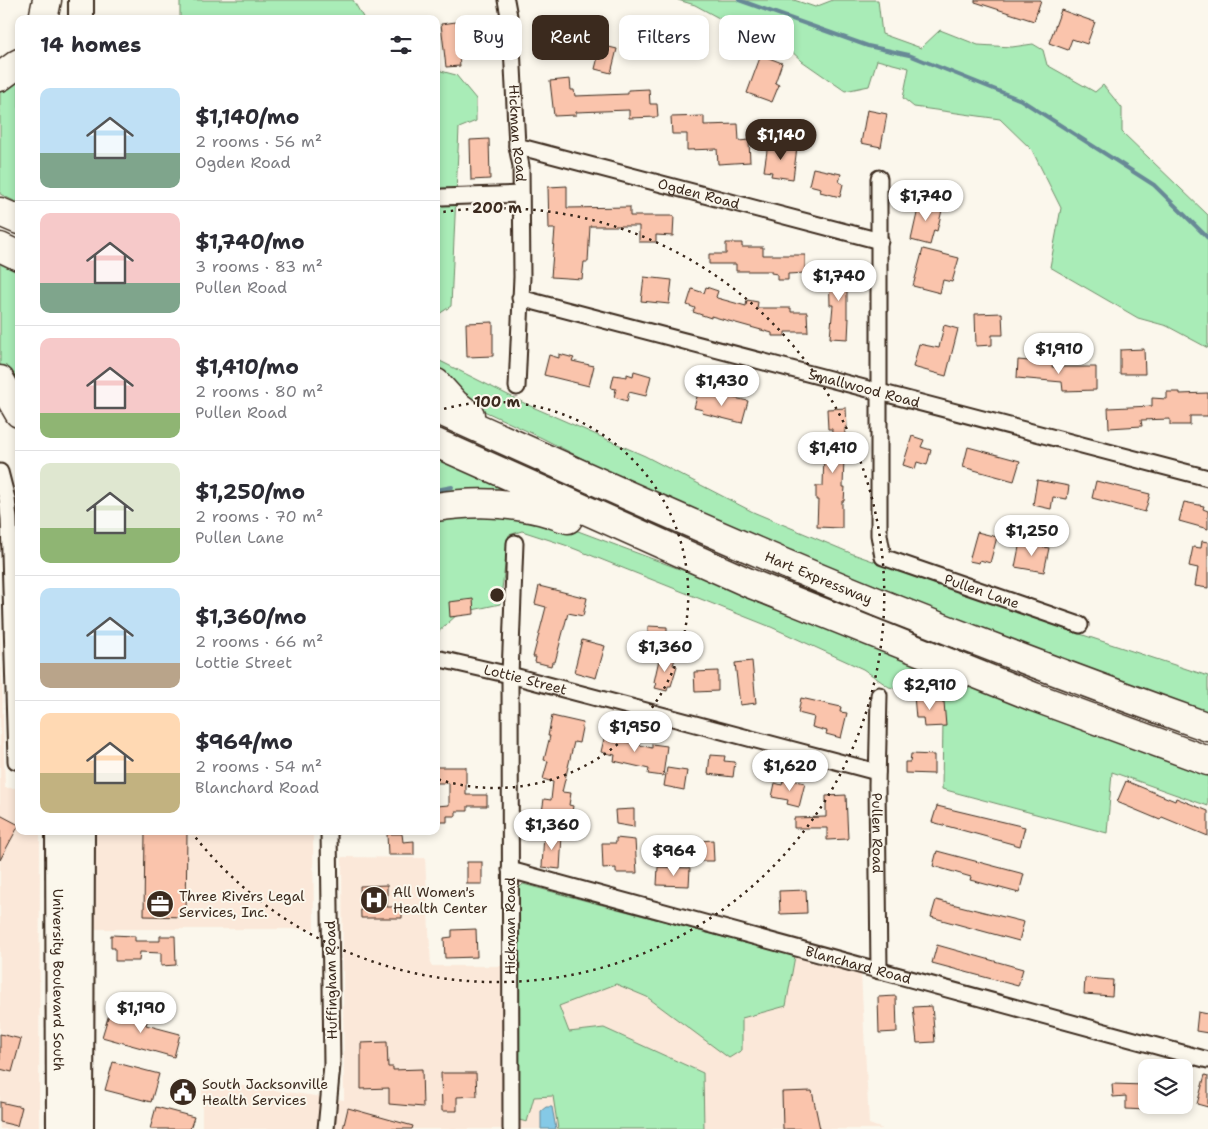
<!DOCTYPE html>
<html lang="en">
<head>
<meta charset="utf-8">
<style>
  body { margin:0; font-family:"Shantell Sans",sans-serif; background:#f2f2f3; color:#2b2b33; height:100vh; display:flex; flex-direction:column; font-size:19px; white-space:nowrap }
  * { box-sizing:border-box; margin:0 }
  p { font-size:16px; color:#7c7c81 }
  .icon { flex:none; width:28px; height:28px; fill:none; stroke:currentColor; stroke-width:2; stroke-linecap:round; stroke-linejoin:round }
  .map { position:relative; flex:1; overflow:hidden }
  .side { position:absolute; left:15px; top:15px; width:425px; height:820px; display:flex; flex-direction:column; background:#fff; border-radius:10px; box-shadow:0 2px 8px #0003 }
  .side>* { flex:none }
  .hud { position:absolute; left:455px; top:15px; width:475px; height:45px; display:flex; gap:10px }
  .tools { position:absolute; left:1138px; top:1059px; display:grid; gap:10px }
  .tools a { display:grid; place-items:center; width:55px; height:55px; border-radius:10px; background:#fff; box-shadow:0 2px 8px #0003; font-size:25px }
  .price { position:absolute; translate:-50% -42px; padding:0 11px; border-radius:18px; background:#fff; color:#222; font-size:16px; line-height:32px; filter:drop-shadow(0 1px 2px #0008) }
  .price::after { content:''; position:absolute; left:50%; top:30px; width:15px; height:11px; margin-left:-8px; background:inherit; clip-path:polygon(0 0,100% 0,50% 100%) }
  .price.on { background:#3b2a1e; color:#fff }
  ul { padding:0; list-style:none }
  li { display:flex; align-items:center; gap:15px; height:125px; padding:0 25px }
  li+li { border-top:1px solid #e1e1e2 }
  li span { display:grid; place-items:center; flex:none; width:140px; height:100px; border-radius:10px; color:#555 }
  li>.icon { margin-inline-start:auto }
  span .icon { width:60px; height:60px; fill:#fffc; stroke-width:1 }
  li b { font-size:21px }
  h2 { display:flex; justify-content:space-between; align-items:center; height:60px; padding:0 25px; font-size:21px }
  .chip { padding:0 18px; border-radius:10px; background:#fff; box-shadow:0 2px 8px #0003; font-size:18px; line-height:45px }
  .chip.on { background:#3b2a1e; color:#fff }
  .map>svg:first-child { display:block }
</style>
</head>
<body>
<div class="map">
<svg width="1208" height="1129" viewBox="0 0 1208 1129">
  <rect width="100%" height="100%" fill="#fbf7ec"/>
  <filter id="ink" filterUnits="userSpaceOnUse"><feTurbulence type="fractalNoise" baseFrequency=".02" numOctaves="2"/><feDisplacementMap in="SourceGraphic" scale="10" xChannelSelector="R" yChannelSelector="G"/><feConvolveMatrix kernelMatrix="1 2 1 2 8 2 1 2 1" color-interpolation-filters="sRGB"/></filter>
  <g filter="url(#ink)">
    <g fill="#fbe8d9">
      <path d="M0,623L5,788H19V831H40L39,1129H0Z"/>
      <path d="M94,831H313L314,929H93Z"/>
      <path d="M342,857L425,858L431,966H503L504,1129H202V1080L344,1100Z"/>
      <path d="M795,956L861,973L869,1124L883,1129H704L703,1073L604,1028L569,1032L559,1006L616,984L647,997L742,1050V1018L786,1006Z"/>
      <path d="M554,1096L558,1129H518L519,1120L527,1122L534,1097Z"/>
    </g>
    <g fill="#a9ecb7" stroke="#728b6a">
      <path d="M180,0H353L364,19H180Z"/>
      <path d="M678,0H794L815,7L833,0H878L882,34L921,48L940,30L978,45L1012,47L1033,44L1043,50L1047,65L1095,92L1103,85L1122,108V132L1208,215V348L1167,326L1138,318L1050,267L1061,208L1032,150L1000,119L914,107L903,98L909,68L877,60L869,86L845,91L802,61L777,38L750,35L695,5Z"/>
      <path d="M436,61L441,71L456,75L476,99V121L459,128L451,306L436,316Z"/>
      <path d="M19,70V199L16,202L0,194V83Z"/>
      <path d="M0,264L15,271L19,279V404L0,372Z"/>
      <path d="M436,359L528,405L645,456L753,512L853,554L1077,633L1208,676V713L991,632L785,549L609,472L542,438L469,404L438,372Z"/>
      <path d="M436,459L509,490L503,493L436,499Z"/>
      <path d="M458,515L519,516L570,528L725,586L894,656L1208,775V806L1112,772L1107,833L942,789L943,721L939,698L889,687L863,669L771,627L565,545L522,531L509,535L500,604L459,613L436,634V519Z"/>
      <path d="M523,884L795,956L786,1006L742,1018V1050L729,1058L647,997L616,984L559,1006L569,1032L604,1028L703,1073L704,1129H558L553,1096L534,1097L527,1122L519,1120L518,889Z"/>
    </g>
    <path fill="#85c9e6" stroke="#678996" d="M546,1107H552L556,1129H541V1111Z"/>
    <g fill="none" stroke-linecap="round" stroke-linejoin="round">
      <g stroke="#678996" stroke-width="4">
        <path d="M739,0L868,46L909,55L1021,100L1154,185L1208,238"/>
        <path d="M436,490L452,487"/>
      </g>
    </g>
    <g fill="#fac4ac" stroke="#3b2a1e">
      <path d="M975,0H1041L1034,21L975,2Z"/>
      <path d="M1061,10L1095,22L1087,44L1072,39L1068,50L1049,43Z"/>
      <path d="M456,22L460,66L446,67L441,24Z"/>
      <path d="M601,45L617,49L611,73L595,69Z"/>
      <path d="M761,55L782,63L775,83L779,85L772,102L747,93Z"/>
      <path d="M570,79L571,90H574L575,96L628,94V90L649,89L650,104H657L658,117L629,118V110L576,112V115L554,116L550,81Z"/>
      <path d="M867,110L887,114L881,147L861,143Z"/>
      <path d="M704,116V125L738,124L739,141L749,140L750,162L718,164L717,149L687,150V134H672L671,117Z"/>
      <path d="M489,139L490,179L471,180L470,140Z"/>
      <path d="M768,144L797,147L793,179L771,176L772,172L764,171Z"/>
      <path d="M813,168L841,174L839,182L843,184L840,197L820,192L821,188L809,185Z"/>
      <path d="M567,186V208L630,207V216H674L673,236L656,235V242H639V226H590L588,262H584L582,279L551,277L555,229H549L548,187Z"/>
      <path d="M920,200L943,206L937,231L934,230L930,245L911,240Z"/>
      <path d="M726,243H742V247H763V255H805V273L788,274V280H777V274L771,273V271H736V264H709V254H726Z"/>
      <path d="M923,249L959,258L952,282L943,280L940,293L913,286Z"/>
      <path d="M829,267H847V318H849L848,339L830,338L833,305H830Z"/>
      <path d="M644,277L672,280L669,304L641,301Z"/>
      <path d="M706,287L718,291L716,297L717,298L746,306L747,300L758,302L757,308H791V312H807L808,332H785V336H772V333L711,316V318L693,312L695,308L687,305L692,289L704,293Z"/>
      <path d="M1002,313L1003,335H992V345L976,346L975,314Z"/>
      <path d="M493,322V356L467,357L466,323Z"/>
      <path d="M944,325L958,329L946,376L913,367L919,344L939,348Z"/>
      <path d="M1144,349L1145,374H1120V350Z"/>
      <path d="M559,354L574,358L572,361L594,366L589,386L544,375L549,355L559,358Z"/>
      <path d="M1018,360L1053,363L1052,367H1096V390L1063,391L1062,382L1017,378Z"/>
      <path d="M634,371L651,376L646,396L629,392L627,401L614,397L616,389L611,388L614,375L627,377V374L633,376Z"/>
      <path d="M707,392L748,401L742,423L702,413L703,410L694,408L698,393L707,395Z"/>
      <path d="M1167,392H1180V394L1208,393V416H1190V425H1170V419L1141,420L1142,426L1109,428L1108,408L1152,406V398L1167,399Z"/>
      <path d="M846,408L847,428H845L843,487H845L844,501H842V528L817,527L818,500H816V486H823L824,453H831L832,429H828L827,409Z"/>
      <path d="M912,436L924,440L921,447L931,450L927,465L917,462L915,469L903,465Z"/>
      <path d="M968,447L1020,461L1014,481L963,467Z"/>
      <path d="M1037,480L1069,486L1067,499L1053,497L1051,509L1033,505Z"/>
      <path d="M1096,481L1150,494L1145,512L1092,498Z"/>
      <path d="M1184,502L1204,506L1203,509L1208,511V529L1179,521Z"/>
      <path d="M977,532L997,537L990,563L980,560L979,563L969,561Z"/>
      <path d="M1202,541L1208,542V588L1195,586L1198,568L1189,566L1193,547L1201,548Z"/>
      <path d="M1020,542L1049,548L1044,572L1015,567Z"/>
      <path d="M539,586L587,598L583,616L568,613L555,662H552L551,666L535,662L536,657H533L546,607L535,604Z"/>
      <path d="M473,599L474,614L450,617L449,602Z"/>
      <path d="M648,626L667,627V643H648Z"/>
      <path d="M582,640L605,646L596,678L574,672Z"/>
      <path d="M660,655L675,659L673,665L677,666L671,686H668L667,691L655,688L657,683L654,682Z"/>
      <path d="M752,661L756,703L740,705L735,663Z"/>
      <path d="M718,671V691L695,692L694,672Z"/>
      <path d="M932,695L933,702H944L946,726L924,727L923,718H916L914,696Z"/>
      <path d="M801,698L841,707L840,712L847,713L841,738L826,734L827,731L812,727L814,717L798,713Z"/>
      <path d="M552,716L583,723L579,743L574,742L562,792L571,793L569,805L573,806L571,817L542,812L544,799L551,800L553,782L543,779L548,761L544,760L550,736H548Z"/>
      <path d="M606,730L625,734L623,741L652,748V744L667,746L663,776L648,774L649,769L614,761L615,755L601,752Z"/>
      <path d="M911,754L934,755V774L905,773V762H910Z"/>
      <path d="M710,755L725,756L724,761L735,762L733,777L708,774Z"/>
      <path d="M436,767H466V795H487V806H468V811H456V816H447V822H436V806L449,805V783H436Z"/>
      <path d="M667,768L687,771L684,790L664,786Z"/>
      <path d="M784,778L805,783L799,807L787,804L788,800L772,797L775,783L782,785Z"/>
      <path d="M1126,781L1175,801L1176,798L1208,811V836L1162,817L1160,820L1117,802Z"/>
      <path d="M846,795L848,839L827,840V828H794V818L826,817V796Z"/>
      <path d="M937,806L1025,827L1020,846L932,822Z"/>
      <path d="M634,809V827L616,824L615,810Z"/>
      <path d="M0,815L19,825L0,860Z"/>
      <path d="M145,831H187L186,917L144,916Z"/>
      <path d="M387,834H402L403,842L414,841V855H388Z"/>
      <path d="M544,834L562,835L560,869L542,867Z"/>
      <path d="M616,838L635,840L637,873H616V868L603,869L602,843H616Z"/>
      <path d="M713,840L714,861H701L700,841Z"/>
      <path d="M937,851L1024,874L1019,893L970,880L971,877L933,866Z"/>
      <rect x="467" y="862" width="15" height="22"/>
      <path d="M658,867L690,868L689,886L657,885Z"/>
      <path d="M387,885V907H402V918H361L360,886Z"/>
      <path d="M806,890L807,913L780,914L779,891Z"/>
      <path d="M936,900L1024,922L1019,941L931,917Z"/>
      <path d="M476,929L477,957L445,958L444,938L452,937V930Z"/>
      <path d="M111,935L135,936V941H160V936H175L176,965L161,966V953L140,952L139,961H115V948H111Z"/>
      <path d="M937,945L1023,969L1018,986L932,963Z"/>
      <path d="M1085,978L1113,980L1112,996L1084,994Z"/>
      <path d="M896,996L897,1032L879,1033L878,997Z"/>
      <path d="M932,1006L935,1042L917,1043L913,1007Z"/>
      <path d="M1198,1012L1208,1014V1033L1196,1031Z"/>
      <path d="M127,1013L148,1019L146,1025L180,1034L174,1057L102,1037L109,1014L125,1019Z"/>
      <path d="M0,1034L21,1039L12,1072L0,1069Z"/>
      <path d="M387,1042L388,1067H393V1070L422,1069L423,1107L389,1104V1088L361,1089V1043Z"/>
      <path d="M113,1062L159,1074L151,1102L105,1090Z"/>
      <path d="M441,1073H476L477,1096L457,1097V1111H442Z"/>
      <path d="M1205,1075L1208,1076V1107L1197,1104Z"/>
      <path d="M1112,1084L1146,1085V1110L1126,1109V1096L1113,1097Z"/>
      <path d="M812,1091L820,1129H783L782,1092Z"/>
      <path d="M0,1102L22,1107L17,1126L0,1122Z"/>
      <path d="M156,1107L194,1117L190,1129H150Z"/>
      <path d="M348,1108L413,1126L412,1129H343Z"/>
    </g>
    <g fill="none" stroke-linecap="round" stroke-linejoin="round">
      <g stroke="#3b2a1e" stroke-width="19">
        <g id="minor">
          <path id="s1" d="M506,0L511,27L517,146L521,166L522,277L517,387"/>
          <path id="s2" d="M517,146L880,241"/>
          <path id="s3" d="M879,178V535L883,557L1080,625"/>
          <path d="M442,197L521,194"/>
          <path id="s4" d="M520,298L1208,478"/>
          <path d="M0,472L7,499L9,519L16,761L19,762"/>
          <path id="s5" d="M436,658L510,675L877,772"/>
          <path id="s6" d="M879,695L877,785L879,971"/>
          <path id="s7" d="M510,870L1208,1060"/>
          <path d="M326,1129L332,1065L329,831"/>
          <path d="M511,1129L510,675L515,543"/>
        </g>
      </g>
      <g stroke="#3b2a1e" stroke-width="28">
        <g id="primary">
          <path d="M81,0V19"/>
          <path id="s8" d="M58,831L59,1129"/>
          <path d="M81,1129L82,831"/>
        </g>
      </g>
      <g stroke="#3b2a1e" stroke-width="31">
        <g id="motorway">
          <path d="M43,19L47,0"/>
          <path d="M0,77L19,63"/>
          <path d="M0,212L19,220"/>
          <path d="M0,247L19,256"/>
          <path d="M0,380L19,413"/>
          <path d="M436,383L455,404L470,415"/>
          <path id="s9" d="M436,409C584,476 732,543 882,604C990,647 1099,688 1208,727"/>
          <path d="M436,443L749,583L1034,697L1208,761"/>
          <path d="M436,507C467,502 500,502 530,508C543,510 555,515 568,519"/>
        </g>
      </g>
      <use href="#minor" stroke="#fbf7ec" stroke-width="15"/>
      <use href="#primary" stroke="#fbf7ec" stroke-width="24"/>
      <use href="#motorway" stroke="#fbf7ec" stroke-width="28"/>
    </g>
  </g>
  <g fill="none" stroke="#3b2a1e" stroke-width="2.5" stroke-dasharray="2.5 5">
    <path d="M437 411A193 193 0 1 1 437 779"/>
    <path d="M436 213A387 387 0 1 1 192 833"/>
  </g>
  <defs>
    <g id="hospital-disc" transform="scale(1.4375)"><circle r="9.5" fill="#3b2a1e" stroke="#fbf7ec"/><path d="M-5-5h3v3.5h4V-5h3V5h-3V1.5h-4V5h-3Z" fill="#fff"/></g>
    <g id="office-disc" transform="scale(1.4375)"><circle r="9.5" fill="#3b2a1e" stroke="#fbf7ec"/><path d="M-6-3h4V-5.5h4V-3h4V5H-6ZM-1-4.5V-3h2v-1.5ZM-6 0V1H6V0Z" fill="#fff"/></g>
    <g id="civic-disc" transform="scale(1.4375)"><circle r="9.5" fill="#3b2a1e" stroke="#fbf7ec"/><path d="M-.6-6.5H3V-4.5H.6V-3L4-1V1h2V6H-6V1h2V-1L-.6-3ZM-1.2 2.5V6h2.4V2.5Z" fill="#fff"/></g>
  </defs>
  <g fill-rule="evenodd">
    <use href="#hospital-disc" x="374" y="900"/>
    <use href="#office-disc" x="160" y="904"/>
    <use href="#civic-disc" x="183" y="1092"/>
  </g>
  <g text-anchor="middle" stroke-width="4" stroke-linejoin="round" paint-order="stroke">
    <g font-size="14" fill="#3b2a1e" stroke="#fbf7ec">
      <text dy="5" stroke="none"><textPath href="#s1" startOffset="134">Hickman Road</textPath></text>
      <text dy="5" stroke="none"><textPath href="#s2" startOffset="188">Ogden Road</textPath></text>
      <text dy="5" stroke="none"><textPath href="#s4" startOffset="356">Smallwood Road</textPath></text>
      <text dy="5" stroke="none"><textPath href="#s9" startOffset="418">Hart Expressway</textPath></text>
      <text dy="5" stroke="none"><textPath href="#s3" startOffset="484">Pullen Lane</textPath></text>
      <text dy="5" stroke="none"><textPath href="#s5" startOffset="92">Lottie Street</textPath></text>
      <text dy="5" stroke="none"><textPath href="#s6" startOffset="138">Pullen Road</textPath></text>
      <text transform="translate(510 926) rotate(-90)" y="5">Hickman Road</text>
      <text dy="5" stroke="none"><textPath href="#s7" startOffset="361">Blanchard Road</textPath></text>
      <text dy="5" stroke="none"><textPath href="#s8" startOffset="149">University Boulevard South</textPath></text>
      <text transform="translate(331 980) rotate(-91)" y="5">Huffingham Road</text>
    </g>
    <g font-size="14" fill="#3b2a1e" stroke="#fbf7ec" text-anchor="start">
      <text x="393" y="897">All Women's<tspan x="393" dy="16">Health Center</tspan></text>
      <text x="179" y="901">Three Rivers Legal<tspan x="179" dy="16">Services, Inc.</tspan></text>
      <text x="202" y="1089">South Jacksonville<tspan x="202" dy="16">Health Services</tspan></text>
    </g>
  </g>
  <circle cx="497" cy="595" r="8" fill="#3b2a1e" stroke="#fbf7ec" stroke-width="2.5"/>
  <g font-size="15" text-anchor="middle" font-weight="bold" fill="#3b2a1e" stroke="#fbf7ec" stroke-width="4" stroke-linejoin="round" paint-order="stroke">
    <text x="497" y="213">200 m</text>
    <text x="497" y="407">100 m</text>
  </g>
</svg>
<div class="tools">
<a><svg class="icon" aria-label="layers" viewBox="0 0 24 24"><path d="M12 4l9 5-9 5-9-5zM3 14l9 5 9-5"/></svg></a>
</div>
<b class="price on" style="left:781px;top:161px">$1,140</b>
<b class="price" style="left:926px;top:222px">$1,740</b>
<b class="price" style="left:839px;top:302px">$1,740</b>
<b class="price" style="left:1059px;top:375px">$1,910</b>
<b class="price" style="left:722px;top:407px">$1,430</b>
<b class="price" style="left:833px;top:474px">$1,410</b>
<b class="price" style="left:1032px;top:557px">$1,250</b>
<b class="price" style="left:665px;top:673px">$1,360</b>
<b class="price" style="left:930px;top:711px">$2,910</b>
<b class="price" style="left:635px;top:753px">$1,950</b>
<b class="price" style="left:790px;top:792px">$1,620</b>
<b class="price" style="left:552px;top:851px">$1,360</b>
<b class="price" style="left:674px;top:877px">$964</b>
<b class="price" style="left:141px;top:1034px">$1,190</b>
<div class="hud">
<a class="chip">Buy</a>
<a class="chip on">Rent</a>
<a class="chip">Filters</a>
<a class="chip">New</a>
</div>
<section class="side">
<h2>14 homes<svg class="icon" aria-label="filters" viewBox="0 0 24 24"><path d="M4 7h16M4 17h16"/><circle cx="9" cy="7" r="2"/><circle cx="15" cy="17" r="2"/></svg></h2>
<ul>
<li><span style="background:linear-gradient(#bfe0f5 65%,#7fa58c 0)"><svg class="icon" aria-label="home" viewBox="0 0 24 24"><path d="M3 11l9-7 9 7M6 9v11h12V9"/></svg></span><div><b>$1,140/mo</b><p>2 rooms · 56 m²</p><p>Ogden Road</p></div></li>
<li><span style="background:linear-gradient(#f6c9c9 70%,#7fa58c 0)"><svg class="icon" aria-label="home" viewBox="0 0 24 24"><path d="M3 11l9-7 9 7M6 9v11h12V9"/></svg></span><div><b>$1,740/mo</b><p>3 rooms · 83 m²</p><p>Pullen Road</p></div></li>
<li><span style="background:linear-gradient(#f6c9c9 75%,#8fb573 0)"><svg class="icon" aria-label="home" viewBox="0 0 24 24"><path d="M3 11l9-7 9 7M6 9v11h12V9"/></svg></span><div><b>$1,410/mo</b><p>2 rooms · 80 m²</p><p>Pullen Road</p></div></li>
<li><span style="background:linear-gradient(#dfe7d0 65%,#8fb573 0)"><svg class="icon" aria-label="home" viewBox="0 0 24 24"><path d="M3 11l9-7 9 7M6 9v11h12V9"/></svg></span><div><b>$1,250/mo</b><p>2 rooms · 70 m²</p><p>Pullen Lane</p></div></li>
<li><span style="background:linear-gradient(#bfe0f5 75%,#b9a48a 0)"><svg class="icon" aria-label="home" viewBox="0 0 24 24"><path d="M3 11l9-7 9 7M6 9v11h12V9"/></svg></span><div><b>$1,360/mo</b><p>2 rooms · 66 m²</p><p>Lottie Street</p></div></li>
<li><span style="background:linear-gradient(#ffd9b3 60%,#c2b280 0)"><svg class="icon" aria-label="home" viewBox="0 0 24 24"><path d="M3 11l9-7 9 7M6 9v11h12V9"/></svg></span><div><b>$964/mo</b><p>2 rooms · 54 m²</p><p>Blanchard Road</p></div></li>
</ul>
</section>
</div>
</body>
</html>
